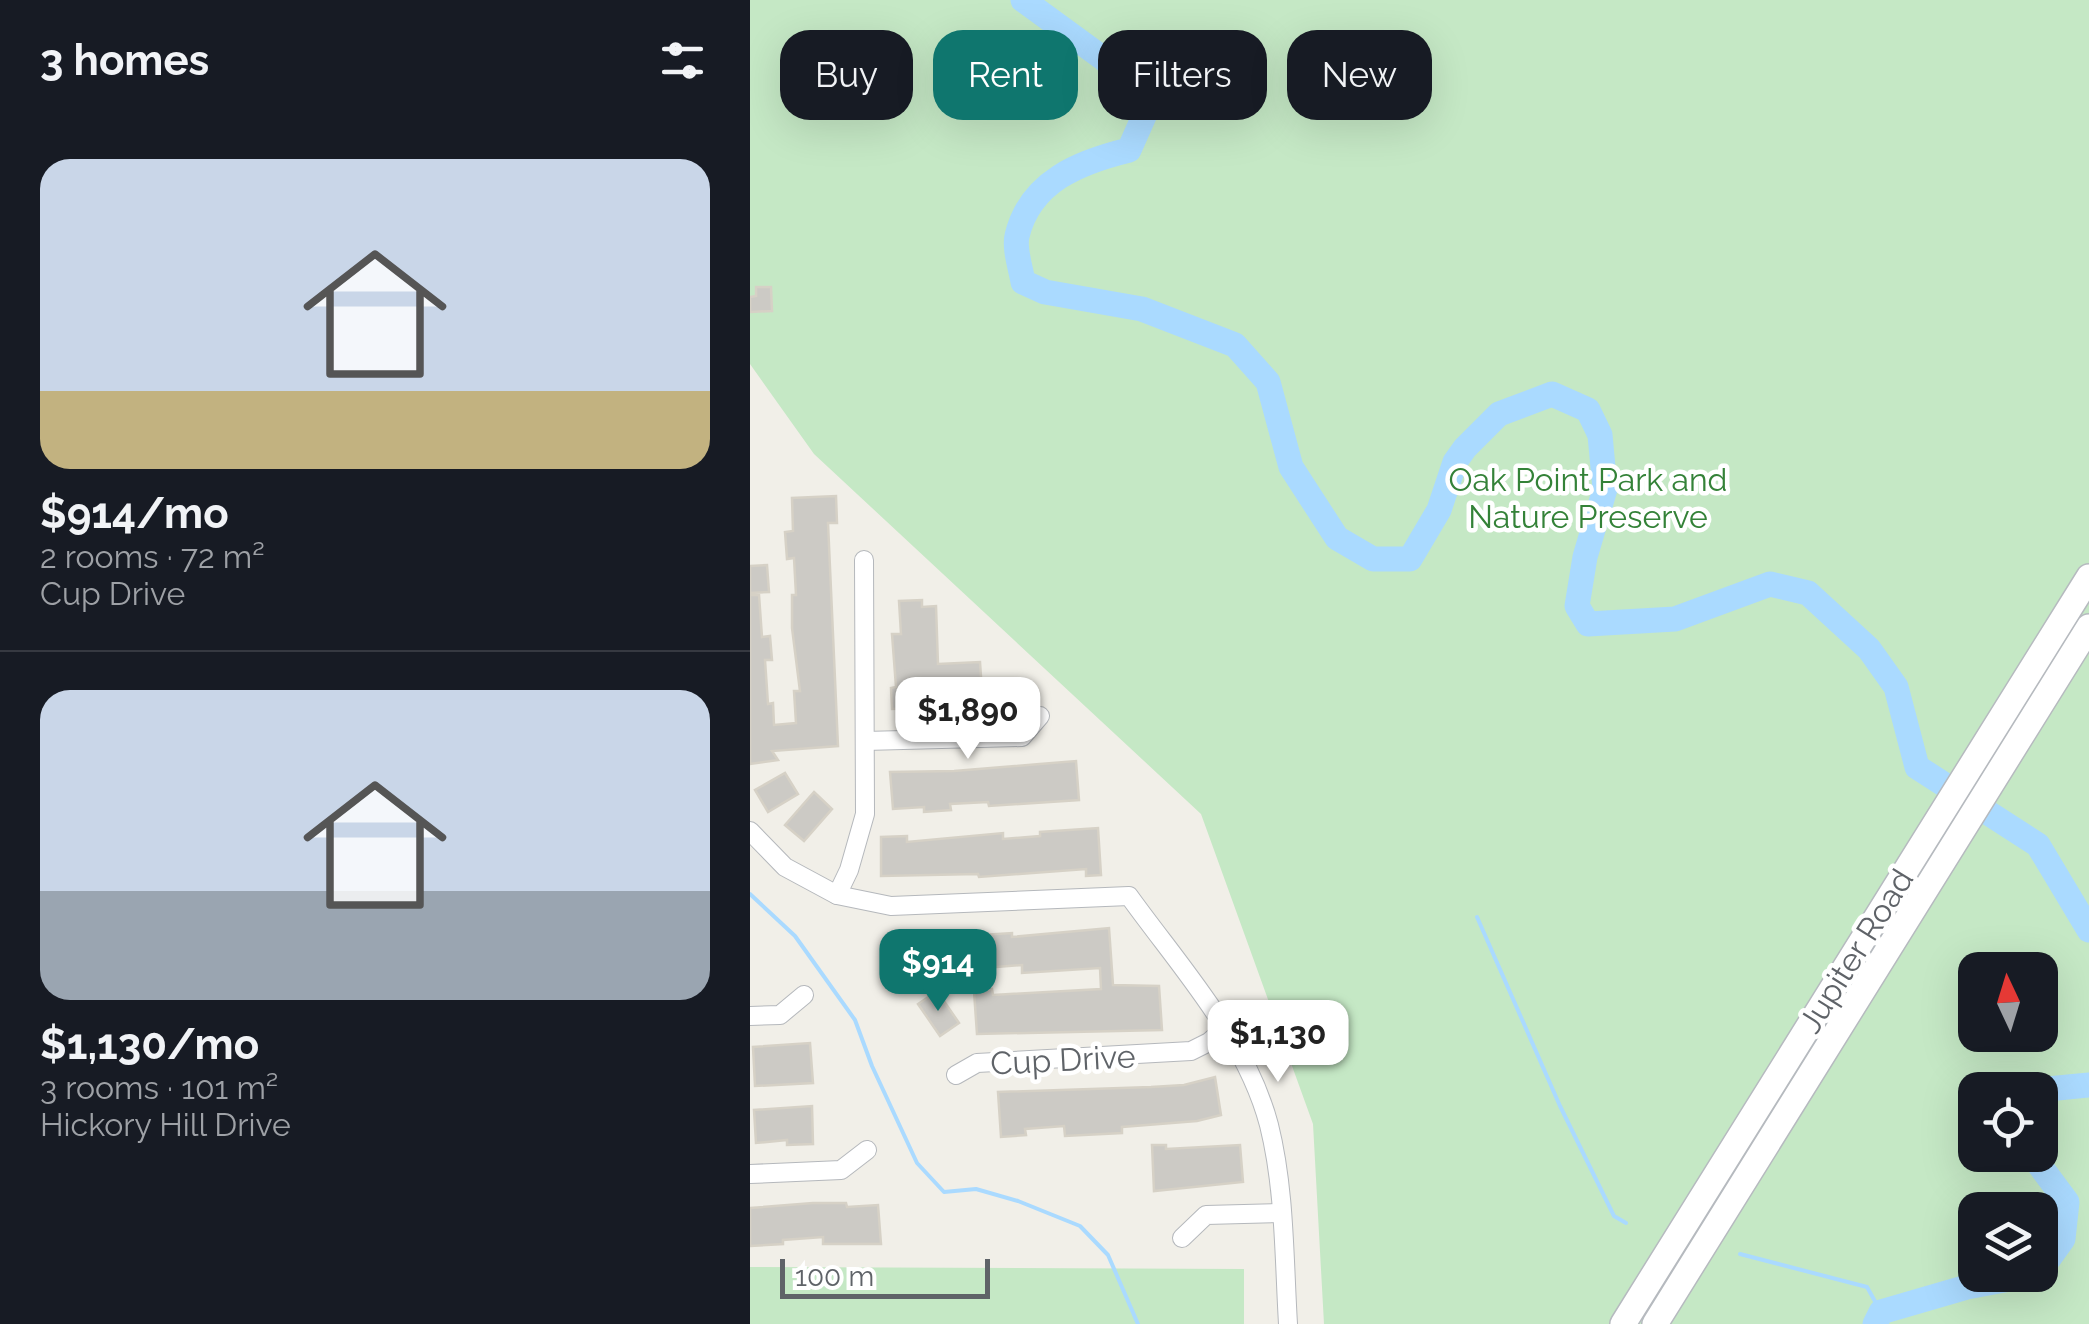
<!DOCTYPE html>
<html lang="en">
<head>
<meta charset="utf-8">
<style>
  body { margin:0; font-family:Raleway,sans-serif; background:#242831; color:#f1f3f6; height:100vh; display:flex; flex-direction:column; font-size:38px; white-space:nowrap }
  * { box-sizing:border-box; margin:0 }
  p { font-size:32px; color:#9ea1a6 }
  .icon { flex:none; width:55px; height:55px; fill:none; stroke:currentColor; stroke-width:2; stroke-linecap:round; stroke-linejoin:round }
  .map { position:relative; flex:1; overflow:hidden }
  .details { display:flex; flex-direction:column; background:#171b24; width:750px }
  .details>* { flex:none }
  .hud { position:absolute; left:30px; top:30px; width:950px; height:90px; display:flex; gap:20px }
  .needle { width:65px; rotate:356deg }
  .controls { position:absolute; left:1208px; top:952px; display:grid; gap:20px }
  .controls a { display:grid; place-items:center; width:100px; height:100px; border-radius:20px; background:#171b24; box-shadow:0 10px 40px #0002; font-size:50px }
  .scale { position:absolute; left:30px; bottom:25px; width:210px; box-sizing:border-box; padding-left:10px; border:5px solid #5f6368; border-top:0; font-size:28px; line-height:35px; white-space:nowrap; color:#5f6368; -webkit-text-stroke:8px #fff; paint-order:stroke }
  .price { position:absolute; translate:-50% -85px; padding:0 22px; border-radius:20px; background:#fff; color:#222; font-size:32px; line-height:65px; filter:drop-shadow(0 2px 5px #0008) }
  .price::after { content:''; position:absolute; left:50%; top:60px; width:30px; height:22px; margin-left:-15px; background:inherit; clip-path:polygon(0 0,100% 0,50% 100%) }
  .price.on { background:#0f766e; color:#fff }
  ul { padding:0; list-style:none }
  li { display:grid; align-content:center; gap:20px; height:530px; padding:0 40px }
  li+li { border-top:2px solid #363941 }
  li span { display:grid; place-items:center; height:310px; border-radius:30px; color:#555 }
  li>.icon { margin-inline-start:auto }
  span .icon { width:180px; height:180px; fill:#fffc; stroke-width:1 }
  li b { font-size:42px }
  h2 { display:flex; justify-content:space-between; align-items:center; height:120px; padding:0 40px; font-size:42px }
  .chip { padding:0 35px; border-radius:30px; background:#171b24; box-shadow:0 10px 40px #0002; font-size:35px; line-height:90px }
  .chip.on { background:#0f766e; color:#fff }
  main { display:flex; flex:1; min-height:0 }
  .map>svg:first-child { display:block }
</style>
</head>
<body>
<main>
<section class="details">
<h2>3 homes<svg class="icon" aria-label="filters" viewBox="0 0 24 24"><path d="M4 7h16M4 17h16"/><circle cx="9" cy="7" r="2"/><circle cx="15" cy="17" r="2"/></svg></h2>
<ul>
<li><span style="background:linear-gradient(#c9d6e8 75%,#c2b280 0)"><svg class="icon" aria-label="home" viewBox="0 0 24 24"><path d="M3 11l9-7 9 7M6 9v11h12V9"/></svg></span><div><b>$914/mo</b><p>2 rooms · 72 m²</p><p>Cup Drive</p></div></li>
<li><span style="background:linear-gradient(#c9d6e8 65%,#9aa5b1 0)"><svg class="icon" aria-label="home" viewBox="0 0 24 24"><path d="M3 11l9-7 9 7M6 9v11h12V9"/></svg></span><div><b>$1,130/mo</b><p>3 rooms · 101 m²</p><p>Hickory Hill Drive</p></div></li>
</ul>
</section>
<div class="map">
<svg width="1339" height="1324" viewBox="0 0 1339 1324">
  <rect width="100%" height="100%" fill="#f1efe8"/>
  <g fill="#c5e8c5" fill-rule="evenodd">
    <path d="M0,0H1339V1324H574L563,1124L451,814L64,454L0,364ZM1225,970H1290V1035H1225ZM1225,1090H1290V1155H1225ZM1225,1210H1290V1275H1225Z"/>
    <path d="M0,1267L494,1269V1324H0Z"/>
  </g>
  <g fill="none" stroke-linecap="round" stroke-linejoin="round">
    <g stroke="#aadaff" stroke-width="4">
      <path d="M0,894L45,936L105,1020L122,1066L167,1163L194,1192L226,1189L268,1201L330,1226L358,1255L388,1324"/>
      <path d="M727,917L810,1106L864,1216L876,1223"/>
      <path d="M990,1254L1117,1287L1131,1312"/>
    </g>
    <g stroke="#aadaff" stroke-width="25">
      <path d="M273,0L354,59L388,90L395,114L379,150C330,162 280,181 267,236C264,249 271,269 273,282L295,292L392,309L485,345L518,382L541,467L587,538L623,559H660L689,510L705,462L715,448L749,414L802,394L838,410L850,435L855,489L835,557L827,606L838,624L925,619L1020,584L1058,593L1119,649L1146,687L1167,767L1288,845L1339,930"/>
      <path d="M1287,1090L1339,1085"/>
      <path d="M1282,1155L1317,1202L1313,1239L1290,1271"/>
      <path d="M1125,1324L1131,1312L1217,1287L1281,1275"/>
    </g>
  </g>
  <g fill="#cccac5" stroke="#d6d1c6" stroke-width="2.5" fill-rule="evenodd">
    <path d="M6,287H21L22,311L0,312V297L6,296Z"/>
    <path d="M86,496L87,523H78L88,746L22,751L28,760L0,764V595H9L12,637L20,636L22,660H15L18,704L23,703L24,725L46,723L44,691H50L42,628V595H46L44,558L37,559L35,532L43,531L42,498Z"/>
    <path d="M17,565L19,592L0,593V566Z"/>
    <path d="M172,600V607L186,606L188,664L230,662L233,706L142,709L141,688L146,687L142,634H151L149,601Z"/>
    <path d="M326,761L329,800L239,806L238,802L200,804L201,810L174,812V807L143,809L140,772L204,771Z"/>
    <path d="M35,773L48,794L18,812L5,790Z"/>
    <path d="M64,792L82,809L54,841L35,825Z"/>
    <path d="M348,828L351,875L336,876V869L229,877L228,874L131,876V837L157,836V842L253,833V839L290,836V832Z"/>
    <path d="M359,928L363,985L409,986L412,1030L227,1034L223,977L176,978V973L150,974L149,950L142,951L141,936L231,932V935L262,933V937ZM272,965V973L350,968L351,989L243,995L242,989L235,990L234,968Z"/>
    <path d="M187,991L209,1023L190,1036L168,1004Z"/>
    <path d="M60,1043L63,1083L5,1086L3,1047Z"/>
    <path d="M465,1077L471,1115L447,1121L372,1127V1133L315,1136L314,1126L275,1129L276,1135L251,1137L248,1092L401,1087L434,1085Z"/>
    <path d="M62,1106L63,1144L37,1145V1140L6,1143L4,1110Z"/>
    <path d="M402,1145H416V1149L490,1145L493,1182L404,1191Z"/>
    <path d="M63,1203H96L97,1207L128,1205L131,1244H73V1237L33,1240V1244L0,1246V1208Z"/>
  </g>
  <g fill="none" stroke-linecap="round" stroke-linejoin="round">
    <g stroke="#b5b8bc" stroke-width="20">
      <g id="street">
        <path d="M115,741L272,737L290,716"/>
        <path d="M0,831L35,867L87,895L141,906L379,896C430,967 496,1038 519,1125C535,1189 534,1258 538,1324"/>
        <path d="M87,895L99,870L115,814L114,560"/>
        <path d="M0,1016L30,1015L54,995"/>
        <path d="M206,1075L227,1063L441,1051L459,1042L475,1028"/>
        <path d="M0,1174L91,1170L117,1150"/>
        <path d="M432,1238L456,1215L531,1213"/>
      </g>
    </g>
    <g stroke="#b6babf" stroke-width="28">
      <g id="secondary">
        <path d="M873,1324L1339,577"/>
        <path d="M905,1324L1339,627"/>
      </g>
    </g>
    <use href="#street" stroke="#fff" stroke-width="18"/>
    <use href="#secondary" stroke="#fff" stroke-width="25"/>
  </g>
  <g text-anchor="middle" stroke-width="9" stroke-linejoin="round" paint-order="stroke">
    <g font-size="32" fill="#348238" stroke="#fff">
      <text x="838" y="491">Oak Point Park and<tspan x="838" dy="37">Nature Preserve</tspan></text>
    </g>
    <g font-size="32" fill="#5f6368" stroke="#fff">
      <text transform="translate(1106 951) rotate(-58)" y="11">Jupiter Road</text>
      <text transform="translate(313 1060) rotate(-3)" y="11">Cup Drive</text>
    </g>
  </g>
</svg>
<div class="controls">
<a><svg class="needle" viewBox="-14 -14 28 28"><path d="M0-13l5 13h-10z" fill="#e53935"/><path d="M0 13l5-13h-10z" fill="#9ea1a6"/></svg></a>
<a><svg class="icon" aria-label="locate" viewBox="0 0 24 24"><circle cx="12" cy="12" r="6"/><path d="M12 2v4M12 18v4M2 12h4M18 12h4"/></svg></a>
<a><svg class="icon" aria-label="layers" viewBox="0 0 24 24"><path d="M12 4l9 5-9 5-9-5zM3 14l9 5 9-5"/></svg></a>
</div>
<div class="scale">100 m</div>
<b class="price" style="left:218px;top:762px">$1,890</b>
<b class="price on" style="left:188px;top:1014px">$914</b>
<b class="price" style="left:528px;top:1085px">$1,130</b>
<div class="hud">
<a class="chip">Buy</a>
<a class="chip on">Rent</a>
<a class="chip">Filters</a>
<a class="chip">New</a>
</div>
</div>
</main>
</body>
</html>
